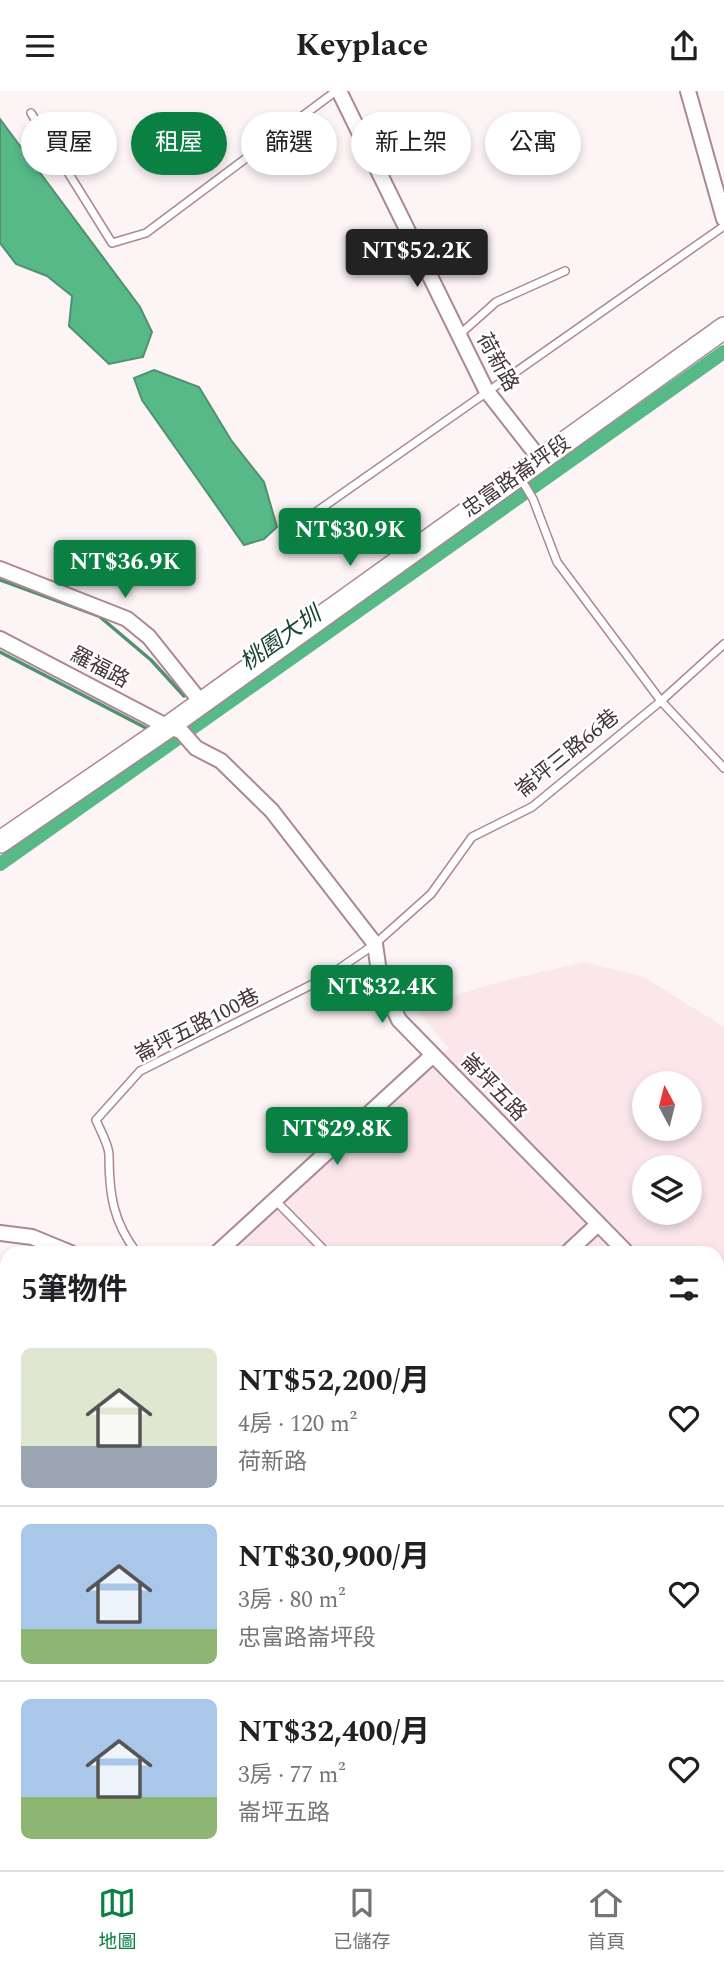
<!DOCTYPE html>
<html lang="zh-TW">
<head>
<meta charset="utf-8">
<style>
  body { margin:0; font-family:Spectral,"Noto Sans TC",serif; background:#f6f6f6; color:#202124; height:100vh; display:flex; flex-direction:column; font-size:26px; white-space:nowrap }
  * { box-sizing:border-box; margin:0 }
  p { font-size:23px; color:#757577 }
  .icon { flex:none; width:38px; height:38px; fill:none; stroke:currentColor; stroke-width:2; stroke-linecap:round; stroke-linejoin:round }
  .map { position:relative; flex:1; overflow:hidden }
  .details { position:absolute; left:0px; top:1155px; width:724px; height:625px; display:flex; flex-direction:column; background:#fff; border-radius:21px 21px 0 0; box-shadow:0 4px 10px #0003 }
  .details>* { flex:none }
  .top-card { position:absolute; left:21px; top:21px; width:682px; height:63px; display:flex; gap:14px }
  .needle { width:46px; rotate:353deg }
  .controls { position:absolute; left:632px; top:980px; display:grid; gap:14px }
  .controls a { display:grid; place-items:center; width:70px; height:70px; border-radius:50%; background:#fff; box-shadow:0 4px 10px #0003; font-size:35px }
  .price { position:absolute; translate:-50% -60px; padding:0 16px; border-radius:7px; background:#0b8043; color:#fff; font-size:23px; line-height:46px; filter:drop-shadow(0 2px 4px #0008) }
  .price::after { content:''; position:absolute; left:50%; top:42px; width:21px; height:16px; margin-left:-10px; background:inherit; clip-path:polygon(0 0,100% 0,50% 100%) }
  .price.active { background:#222; color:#fff }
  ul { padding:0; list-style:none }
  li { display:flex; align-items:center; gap:21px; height:175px; padding:0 21px }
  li+li { border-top:2px solid #e0e0e0 }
  li span { display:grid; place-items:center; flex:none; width:196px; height:140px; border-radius:10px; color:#555 }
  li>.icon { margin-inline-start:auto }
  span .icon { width:84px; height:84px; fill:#fffc; stroke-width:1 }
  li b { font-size:30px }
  h2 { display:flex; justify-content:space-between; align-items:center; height:84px; padding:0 21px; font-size:30px }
  .pill { padding:0 24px; border-radius:32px; background:#fff; box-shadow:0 4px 10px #0003; font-size:24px; line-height:63px }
  .pill.active { background:#0b8043; color:#fff }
  header { display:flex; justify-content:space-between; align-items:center; height:91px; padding:0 21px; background:#fff; font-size:32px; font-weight:700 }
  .menu { display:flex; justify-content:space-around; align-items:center; height:98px; border-top:2px solid #e0e0e0; background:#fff; font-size:19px; color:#757577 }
  .menu a { display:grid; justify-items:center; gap:4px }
  .menu .active { color:#0b8043 }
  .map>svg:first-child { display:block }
</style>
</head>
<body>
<header><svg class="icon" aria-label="menu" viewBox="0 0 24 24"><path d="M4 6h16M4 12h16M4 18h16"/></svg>Keyplace<svg class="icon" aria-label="share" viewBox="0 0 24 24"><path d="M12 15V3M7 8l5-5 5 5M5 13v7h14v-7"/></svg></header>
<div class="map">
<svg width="724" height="1779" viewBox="0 0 724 1779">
  <rect width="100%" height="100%" fill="#fdf4f6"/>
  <path fill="#fae6eb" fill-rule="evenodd" d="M584,871L644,886L724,936V1445L718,1448V1162H231L449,957L415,917L499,891ZM644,992H690V1038H644ZM644,1076H690V1122H644Z"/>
  <g fill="#56b987" stroke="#519170" stroke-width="2">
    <path d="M0,28L140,216L152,241L143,266L109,273L69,235L72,205L47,185L16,173L0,152Z"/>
    <path d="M154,279L199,296L231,349L264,391L277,436L264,448L244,454L142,309L134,287Z"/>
    <path d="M0,1355L7,1361V1419L0,1427Z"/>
    <path d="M21,1773H101L94,1779H19Z"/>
    <path d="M238,1773H359L347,1779H233Z"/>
  </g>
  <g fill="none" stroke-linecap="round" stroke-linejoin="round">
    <g stroke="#519170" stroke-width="3.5">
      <path d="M0,489L99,525L151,569L184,605"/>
      <path d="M0,561L146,637"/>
    </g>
    <path stroke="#56b987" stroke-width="14" d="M0,773L724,261"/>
    <g stroke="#ac8892" stroke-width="10">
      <g id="lane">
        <path d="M31,22L112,152L146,142L336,0"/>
        <path d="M459,244L496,211L565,180"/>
        <path d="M521,388L533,408L557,471L661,610L724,677"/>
        <path d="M306,428L724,135"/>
        <path d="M275,1109L327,1162"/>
        <path d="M137,1162C113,1131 109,1103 109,1064C109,1054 100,1039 96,1029L140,980L327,886L375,853L431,803L472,746L532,716L661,610L724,553"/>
      </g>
    </g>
    <g stroke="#ac8892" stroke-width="18">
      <g id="street">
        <path d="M339,0L486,299L540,368"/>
        <path d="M688,0L724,128"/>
        <path d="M0,478L127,528L149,546L200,610"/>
        <path d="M0,548L168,636L181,640L196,657L221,670L272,720L375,853L380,888L399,929L627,1162"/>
        <path d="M0,1142L32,1146L71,1162"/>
        <path d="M217,1162L433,964"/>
        <path d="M567,1162L598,1133"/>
        <path d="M718,1255L724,1262"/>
        <path d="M718,1288L724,1282"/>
        <path d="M718,1630L724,1643"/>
      </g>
    </g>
    <g stroke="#ac8892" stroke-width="24">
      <path id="secondary" d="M0,751L168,636L724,237"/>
    </g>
    <use href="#lane" stroke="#fff" stroke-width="7"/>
    <use href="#street" stroke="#fff" stroke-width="14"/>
    <use href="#secondary" stroke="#fff" stroke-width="21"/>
  </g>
  <g text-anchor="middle" stroke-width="5" stroke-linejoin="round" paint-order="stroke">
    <g font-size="21" fill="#443539" stroke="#fff">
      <text transform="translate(498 271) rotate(61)" y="7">荷新路</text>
      <text transform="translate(516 385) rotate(-35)" y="7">忠富路崙坪段</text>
      <text transform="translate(100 576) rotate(28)" y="7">羅福路</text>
      <text transform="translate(567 662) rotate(-39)" y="7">崙坪三路66巷</text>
      <text transform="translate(197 934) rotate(-27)" y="7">崙坪五路100巷</text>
      <text transform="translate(494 996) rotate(46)" y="7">崙坪五路</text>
    </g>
    <g font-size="23" font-style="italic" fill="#1a442f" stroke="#fff">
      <text transform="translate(280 547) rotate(-35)" y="8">桃園大圳</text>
    </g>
  </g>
</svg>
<div class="controls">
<a><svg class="needle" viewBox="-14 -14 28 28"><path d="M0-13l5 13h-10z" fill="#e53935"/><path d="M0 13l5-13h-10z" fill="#757577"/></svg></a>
<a><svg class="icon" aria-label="layers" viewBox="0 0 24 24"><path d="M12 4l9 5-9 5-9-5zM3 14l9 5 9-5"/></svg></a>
</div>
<b class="price active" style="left:417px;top:198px">NT$52.2K</b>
<b class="price" style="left:350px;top:477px">NT$30.9K</b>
<b class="price" style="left:125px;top:509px">NT$36.9K</b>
<b class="price" style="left:382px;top:934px">NT$32.4K</b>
<b class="price" style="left:337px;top:1076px">NT$29.8K</b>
<div class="top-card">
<a class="pill">買屋</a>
<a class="pill active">租屋</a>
<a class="pill">篩選</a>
<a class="pill">新上架</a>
<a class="pill">公寓</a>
</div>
<section class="details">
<h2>5筆物件<svg class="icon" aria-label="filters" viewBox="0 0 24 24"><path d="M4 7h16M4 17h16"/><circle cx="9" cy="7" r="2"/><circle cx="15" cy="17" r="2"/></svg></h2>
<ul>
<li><span style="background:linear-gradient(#dfe7d0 70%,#9aa5b1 0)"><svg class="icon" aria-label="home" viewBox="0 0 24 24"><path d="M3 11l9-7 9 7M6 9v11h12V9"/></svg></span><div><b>NT$52,200/月</b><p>4房 · 120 m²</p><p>荷新路</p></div><svg class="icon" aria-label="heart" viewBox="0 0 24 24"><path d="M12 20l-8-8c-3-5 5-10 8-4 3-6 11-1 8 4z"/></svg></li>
<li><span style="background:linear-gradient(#a9c7e8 75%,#8fb573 0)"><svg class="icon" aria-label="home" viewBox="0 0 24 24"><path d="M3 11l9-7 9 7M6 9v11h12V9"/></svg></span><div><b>NT$30,900/月</b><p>3房 · 80 m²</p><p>忠富路崙坪段</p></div><svg class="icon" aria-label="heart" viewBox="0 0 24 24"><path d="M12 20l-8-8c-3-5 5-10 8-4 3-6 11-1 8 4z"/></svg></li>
<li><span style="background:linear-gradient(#a9c7e8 70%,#8fb573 0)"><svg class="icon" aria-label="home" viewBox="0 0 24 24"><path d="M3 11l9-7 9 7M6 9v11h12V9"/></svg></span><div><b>NT$32,400/月</b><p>3房 · 77 m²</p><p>崙坪五路</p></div><svg class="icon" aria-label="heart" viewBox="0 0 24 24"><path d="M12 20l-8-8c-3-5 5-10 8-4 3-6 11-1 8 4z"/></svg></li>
</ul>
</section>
</div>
<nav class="menu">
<a class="active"><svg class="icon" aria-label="map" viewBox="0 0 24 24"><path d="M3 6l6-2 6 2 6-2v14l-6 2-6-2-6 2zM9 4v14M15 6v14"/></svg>地圖</a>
<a><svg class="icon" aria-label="saved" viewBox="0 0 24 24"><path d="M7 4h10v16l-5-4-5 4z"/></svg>已儲存</a>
<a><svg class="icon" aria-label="home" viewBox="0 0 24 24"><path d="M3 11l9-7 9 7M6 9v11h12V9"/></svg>首頁</a>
</nav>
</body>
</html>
